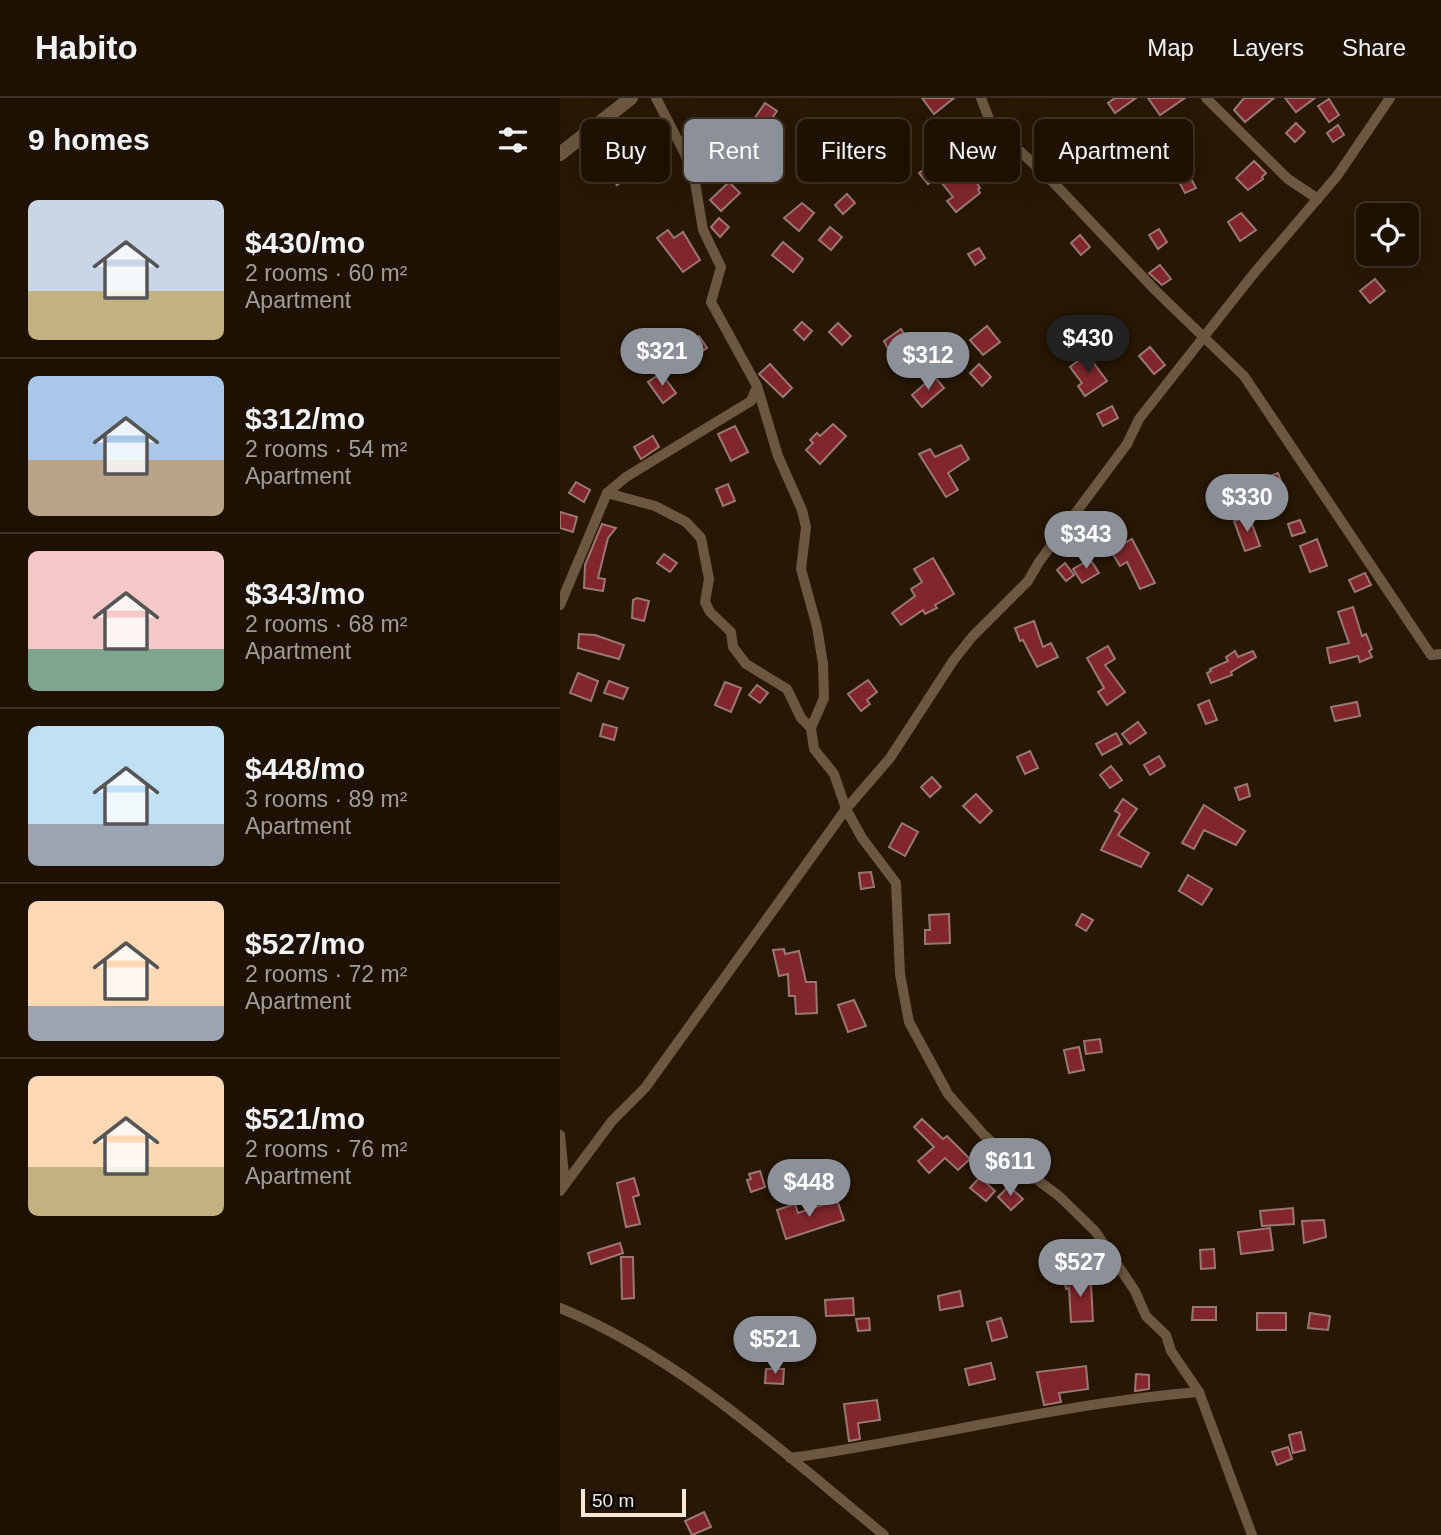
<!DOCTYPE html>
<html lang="en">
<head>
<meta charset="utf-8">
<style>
  body { margin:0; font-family:Helvetica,sans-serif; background:#261a0c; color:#f1f3f6; height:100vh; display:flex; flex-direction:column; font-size:26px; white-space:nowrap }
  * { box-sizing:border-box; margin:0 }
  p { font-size:23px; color:#a19d99 }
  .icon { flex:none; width:38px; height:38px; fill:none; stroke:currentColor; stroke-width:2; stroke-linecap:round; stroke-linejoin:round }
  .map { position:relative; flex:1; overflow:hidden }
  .sheet { display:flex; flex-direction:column; background:#1e1102; width:560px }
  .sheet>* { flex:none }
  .banner { position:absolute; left:21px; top:21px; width:665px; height:63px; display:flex; gap:14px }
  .fabs { position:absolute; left:796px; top:105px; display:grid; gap:14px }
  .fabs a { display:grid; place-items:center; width:63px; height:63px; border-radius:10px; background:#1e1102; box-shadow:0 7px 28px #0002,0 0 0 2px #3c3124; font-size:35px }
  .scale { position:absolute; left:21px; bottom:18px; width:105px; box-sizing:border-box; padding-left:7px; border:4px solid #f6eadd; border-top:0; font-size:19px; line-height:24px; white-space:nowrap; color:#f6eadd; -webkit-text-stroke:5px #0b0501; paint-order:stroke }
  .price { position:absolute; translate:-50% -60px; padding:0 16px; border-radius:24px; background:#8c9099; color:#fff; font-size:23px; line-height:46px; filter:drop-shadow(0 2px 4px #0008) }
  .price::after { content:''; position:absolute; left:50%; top:42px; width:21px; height:16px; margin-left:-10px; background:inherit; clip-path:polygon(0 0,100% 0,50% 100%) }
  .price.on { background:#222; color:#fff }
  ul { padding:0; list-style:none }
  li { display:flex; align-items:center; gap:21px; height:175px; padding:0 28px }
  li+li { border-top:2px solid #3c3124 }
  li span { display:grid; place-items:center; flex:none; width:196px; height:140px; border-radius:10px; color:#555 }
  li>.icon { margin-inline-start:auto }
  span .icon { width:84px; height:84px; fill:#fffc; stroke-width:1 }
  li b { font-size:30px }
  h2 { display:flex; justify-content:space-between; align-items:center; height:84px; padding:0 28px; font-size:30px }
  .chip { padding:0 24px; border-radius:10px; background:#1e1102; box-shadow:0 7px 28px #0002,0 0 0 2px #3c3124; font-size:24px; line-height:63px }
  .chip.on { background:#8c9099; color:#fff }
  header { display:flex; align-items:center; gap:42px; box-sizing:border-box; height:98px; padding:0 35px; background:#1e1102; border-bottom:2px solid #3c3124 }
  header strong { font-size:33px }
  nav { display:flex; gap:38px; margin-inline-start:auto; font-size:24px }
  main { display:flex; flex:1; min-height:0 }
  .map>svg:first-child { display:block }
</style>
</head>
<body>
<header>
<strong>Habito</strong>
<nav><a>Map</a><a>Layers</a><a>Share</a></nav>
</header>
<main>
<section class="sheet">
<h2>9 homes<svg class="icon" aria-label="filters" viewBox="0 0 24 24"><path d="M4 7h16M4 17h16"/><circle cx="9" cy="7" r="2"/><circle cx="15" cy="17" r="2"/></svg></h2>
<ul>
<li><span style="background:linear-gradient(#c9d6e8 65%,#c2b280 0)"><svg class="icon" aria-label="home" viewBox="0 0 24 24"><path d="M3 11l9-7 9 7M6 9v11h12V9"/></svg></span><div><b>$430/mo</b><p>2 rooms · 60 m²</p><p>Apartment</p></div></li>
<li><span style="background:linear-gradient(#a9c7e8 60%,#b9a48a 0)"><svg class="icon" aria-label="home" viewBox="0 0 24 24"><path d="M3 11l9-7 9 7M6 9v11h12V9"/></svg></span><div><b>$312/mo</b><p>2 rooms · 54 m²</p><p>Apartment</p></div></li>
<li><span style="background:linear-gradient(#f6c9c9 70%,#7fa58c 0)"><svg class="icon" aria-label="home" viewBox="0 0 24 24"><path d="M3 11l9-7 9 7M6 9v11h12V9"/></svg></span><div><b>$343/mo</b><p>2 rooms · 68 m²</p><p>Apartment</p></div></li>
<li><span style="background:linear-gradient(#bfe0f5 70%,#9aa5b1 0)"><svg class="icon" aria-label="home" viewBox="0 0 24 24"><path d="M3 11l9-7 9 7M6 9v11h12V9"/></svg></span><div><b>$448/mo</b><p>3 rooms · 89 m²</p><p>Apartment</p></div></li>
<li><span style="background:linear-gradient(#ffd9b3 75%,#9aa5b1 0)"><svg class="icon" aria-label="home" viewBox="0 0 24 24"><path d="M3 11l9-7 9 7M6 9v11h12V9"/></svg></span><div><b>$527/mo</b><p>2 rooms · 72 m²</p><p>Apartment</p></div></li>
<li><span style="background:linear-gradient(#ffd9b3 65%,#c2b280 0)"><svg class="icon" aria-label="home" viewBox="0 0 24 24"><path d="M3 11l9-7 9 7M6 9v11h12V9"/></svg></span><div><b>$521/mo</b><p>2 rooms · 76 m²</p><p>Apartment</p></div></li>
</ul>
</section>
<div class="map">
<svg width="881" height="1437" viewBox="0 0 881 1437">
  <rect width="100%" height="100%" fill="#281702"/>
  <g fill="#81272b" stroke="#9a7775" stroke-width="2">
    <path d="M362,0H394L374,16Z"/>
    <path d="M555,0H576L555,15L548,5Z"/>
    <path d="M588,0H625L600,17Z"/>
    <path d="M684,0H714L685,24L674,12Z"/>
    <path d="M725,0H755L736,14Z"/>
    <path d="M769,1L779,17L769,24L758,8Z"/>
    <path d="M205,5L217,13L206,29L194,21Z"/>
    <path d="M736,25L745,34L735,44L726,35Z"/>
    <path d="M778,27L784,37L773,44L767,35Z"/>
    <path d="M574,38L583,55L608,44L614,55L570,77L558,47Z"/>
    <path d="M86,48L95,59L57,87L46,71L57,63L60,67Z"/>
    <path d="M396,50L420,90L418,91L420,95L396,114L387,103L393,99L377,79L368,86L359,75Z"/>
    <path d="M694,63L706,75L702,79L703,81L688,92L676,80Z"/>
    <path d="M628,75L636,90L625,95L617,80Z"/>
    <path d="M169,84L180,95L161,113L150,102Z"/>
    <path d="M287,96L295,105L283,116L275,107Z"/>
    <path d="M242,105L254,115L239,133L224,120Z"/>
    <path d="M681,115L696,132L680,143L668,124Z"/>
    <path d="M159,120L169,129L160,139L151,129Z"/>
    <path d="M270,129L282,139L271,152L259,142Z"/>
    <path d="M599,131L607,144L598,151L589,137Z"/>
    <path d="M108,132L114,140L123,134L140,162L123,174L97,140Z"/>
    <path d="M520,137L530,149L521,157L511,145Z"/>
    <path d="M223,144L243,161L233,174L212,157Z"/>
    <path d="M419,150L425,160L415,167L408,156Z"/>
    <path d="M600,167L611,181L602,187L589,175Z"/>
    <path d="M815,181L825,193L810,205L800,193Z"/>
    <path d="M242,224L252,233L244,242L234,232Z"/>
    <path d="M278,225L291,238L282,247L269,234Z"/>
    <path d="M427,228L440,244L423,257L410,242Z"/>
    <path d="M341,231L361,259L344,271L337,261L334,263L324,243Z"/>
    <path d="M139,238L147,250L136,257L128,245Z"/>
    <path d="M590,249L605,267L594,276L579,258Z"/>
    <path d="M527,256L547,283L525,298L518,288L522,285L510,269Z"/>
    <path d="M210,266L232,290L223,299L199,276Z"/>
    <path d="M419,266L431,279L422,288L410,275Z"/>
    <path d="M101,275L116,295L103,305L88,284Z"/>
    <path d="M374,278L384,290L362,309L352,297Z"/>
    <path d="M552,308L558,320L543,328L537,316Z"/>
    <path d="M273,326L286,338L260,366L246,352L253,345L250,342L257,335L260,338Z"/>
    <path d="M175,328L188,354L171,363L158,336Z"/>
    <path d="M93,338L99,349L81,361L74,349Z"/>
    <path d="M401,347L409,361L388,375L398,392L386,399L359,356L370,351L375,359Z"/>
    <path d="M718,375L723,389L706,394L702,381Z"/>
    <path d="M16,384L30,392L24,404L9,395Z"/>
    <path d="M168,386L175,403L163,408L156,391Z"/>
    <path d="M0,414L17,419L13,434L0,430Z"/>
    <path d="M689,418L700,448L685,453L674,423Z"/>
    <path d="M740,422L745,434L732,438L728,426Z"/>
    <path d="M42,426L56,430L48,440L38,480L45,481L43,493L24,490L25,467Z"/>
    <path d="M572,441L595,485L580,491L567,464L560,468L551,453Z"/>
    <path d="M757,441L767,468L750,474L740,448Z"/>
    <path d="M104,456L117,465L110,474L97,465Z"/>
    <path d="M373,460L394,496L375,507L377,510L365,516L363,512L341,527L332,515L355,498L351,491L362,484L354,471Z"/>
    <path d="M530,461L539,475L522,485L513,471Z"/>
    <path d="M505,465L514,477L506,483L497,472Z"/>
    <path d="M805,475L811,487L795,494L789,482Z"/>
    <path d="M77,500L89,503L84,523L72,520L73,502Z"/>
    <path d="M793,509L802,538L806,536L812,551L809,553L812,559L800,564L798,558L770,565L767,550L789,545L778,514Z"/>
    <path d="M474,523L483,549L491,545L498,559L477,569L463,542L460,543L455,530Z"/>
    <path d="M19,536L35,537L64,547L59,561L18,550Z"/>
    <path d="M548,548L555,561L545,567L565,594L547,607L538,594L544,590L527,560Z"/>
    <path d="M675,553L678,559L693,553L696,559L671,574L672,577L651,585L647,575L651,573L650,571L668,563L666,559Z"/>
    <path d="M18,575L38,583L31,603L10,595Z"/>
    <path d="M308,582L317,594L307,602L310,606L301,613L288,596Z"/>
    <path d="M49,583L68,590L63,601L44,595Z"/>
    <path d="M165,584L181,590L171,614L155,607Z"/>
    <path d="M197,587L208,595L200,605L189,597Z"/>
    <path d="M649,602L657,622L646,626L638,607Z"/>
    <path d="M797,604L800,618L775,623L771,609Z"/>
    <path d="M578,624L586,635L570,646L562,636Z"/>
    <path d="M43,626L57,630L54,642L40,638Z"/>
    <path d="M556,635L562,646L542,657L536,646Z"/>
    <path d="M470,653L478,670L465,676L457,659Z"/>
    <path d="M599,658L605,668L590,677L584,667Z"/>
    <path d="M551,668L562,682L550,690L540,677Z"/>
    <path d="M372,679L381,689L370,699L361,689Z"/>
    <path d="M687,686L690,698L679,702L675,690Z"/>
    <path d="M416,696L432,713L420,725L403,708Z"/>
    <path d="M563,701L577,711L558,737L589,755L581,769L541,752L560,716L555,713Z"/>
    <path d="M644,707L685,733L676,747L644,732L634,751L622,745Z"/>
    <path d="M342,725L358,734L345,758L329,749Z"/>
    <path d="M311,774L314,789L301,791L299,775Z"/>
    <path d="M628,777L652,791L642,807L619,793Z"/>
    <path d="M389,816L390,845L365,846V832H370L369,817Z"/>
    <path d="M522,816L533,822L526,833L516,827Z"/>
    <path d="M224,851L225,856L239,853L246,884H256L257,915L236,916L235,898H229L228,876L219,878L213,852Z"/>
    <path d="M294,902L306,928L288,934L278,907Z"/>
    <path d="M540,941L542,954L526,956L524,943Z"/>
    <path d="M519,949L524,972L509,975L504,952Z"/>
    <path d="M362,1021L383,1041L387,1038L410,1061L398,1072L385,1060L369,1075L358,1063L374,1049L354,1029Z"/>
    <path d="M200,1073L205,1089L191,1094L187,1082L191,1081L189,1076Z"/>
    <path d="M420,1079L435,1093L426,1103L410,1090Z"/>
    <path d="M74,1080L79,1097L73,1099L80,1126L66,1129L57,1085Z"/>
    <path d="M449,1088L463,1101L451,1112L438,1099Z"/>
    <path d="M277,1102L284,1122L226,1141L217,1112L235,1106L238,1115Z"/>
    <path d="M733,1110L734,1126L702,1128L700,1113Z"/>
    <path d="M764,1122L766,1139L744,1145L742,1123Z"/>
    <path d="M710,1130L713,1152L681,1156L678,1134Z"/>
    <path d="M60,1145L63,1155L31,1166L28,1155Z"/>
    <path d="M654,1151L655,1170L641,1171L640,1152Z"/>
    <path d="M497,1153L499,1165L483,1168L481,1156Z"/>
    <path d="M61,1159H73L74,1200L62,1201Z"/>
    <path d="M525,1176L527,1187L531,1186L533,1223L511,1224L509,1190L506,1191L504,1180Z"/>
    <path d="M400,1193L403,1208L380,1212L378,1198Z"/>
    <path d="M293,1200L294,1217L266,1218L265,1202Z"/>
    <path d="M633,1209H656V1222H632Z"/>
    <rect x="697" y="1215" width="29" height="17"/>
    <path d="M750,1215L770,1218L768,1232L748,1230Z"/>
    <path d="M309,1220L310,1232L298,1233L296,1221Z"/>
    <path d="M441,1220L447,1239L432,1243L427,1224Z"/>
    <path d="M431,1265L435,1281L409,1287L405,1271Z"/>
    <path d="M526,1268L528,1291L499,1295L501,1304L484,1307L477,1274Z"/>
    <path d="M206,1271H224L223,1286L205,1285Z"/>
    <path d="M576,1276L589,1277V1291L575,1293Z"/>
    <path d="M317,1302L320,1322L298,1325L300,1341L289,1343L284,1306Z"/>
    <path d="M741,1334L745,1352L733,1355L729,1337Z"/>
    <path d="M728,1349L732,1361L717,1367L712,1354Z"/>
    <path d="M144,1414L151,1429L132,1437L125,1423Z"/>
  </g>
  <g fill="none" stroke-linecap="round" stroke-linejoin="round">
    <g stroke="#6c5840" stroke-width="10">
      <path d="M96,0L125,56L135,84L143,132L161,169L151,204L197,288L218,358L242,412L246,429L241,471L257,529L263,566L264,600L251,630L254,651L274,676L286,711L302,740L336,785L340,876L349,924L388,996L424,1037L456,1066L499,1098L535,1133L575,1193L586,1218L606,1237L611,1253L639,1294L692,1437"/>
      <path d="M421,0L431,26L493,84L596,193L684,278L871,557L881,556"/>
      <path d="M646,0L728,81L758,101"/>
      <path d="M47,395L95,408L126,424L141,440L149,481L145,504L150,514L171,534L173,549L186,566L227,591L241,620L251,630"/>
      <path d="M0,507L47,395L66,379L191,303L197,289"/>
      <path d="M0,1037L5,1086"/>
      <path d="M0,1093L52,1023L85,990L286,711L330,660L393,563L412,539L468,483L479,464L567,346L579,321L695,174L777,78L830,0"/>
      <path d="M0,1210C119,1258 225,1356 324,1437"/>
      <path d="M230,1360C367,1341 501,1305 639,1294"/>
    </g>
    <path stroke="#6c5840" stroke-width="14" d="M0,56L71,0"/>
  </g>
</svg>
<div class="fabs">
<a><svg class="icon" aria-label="locate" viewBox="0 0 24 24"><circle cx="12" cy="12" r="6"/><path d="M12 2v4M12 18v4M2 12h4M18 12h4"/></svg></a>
</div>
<div class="scale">50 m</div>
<b class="price on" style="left:528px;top:277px">$430</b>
<b class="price" style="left:102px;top:290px">$321</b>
<b class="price" style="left:368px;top:294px">$312</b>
<b class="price" style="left:687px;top:436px">$330</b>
<b class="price" style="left:526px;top:473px">$343</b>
<b class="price" style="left:450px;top:1100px">$611</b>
<b class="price" style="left:249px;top:1121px">$448</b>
<b class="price" style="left:520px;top:1201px">$527</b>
<b class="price" style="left:215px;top:1278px">$521</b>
<div class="banner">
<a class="chip">Buy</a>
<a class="chip on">Rent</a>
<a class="chip">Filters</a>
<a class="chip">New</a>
<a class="chip">Apartment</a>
</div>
</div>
</main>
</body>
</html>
